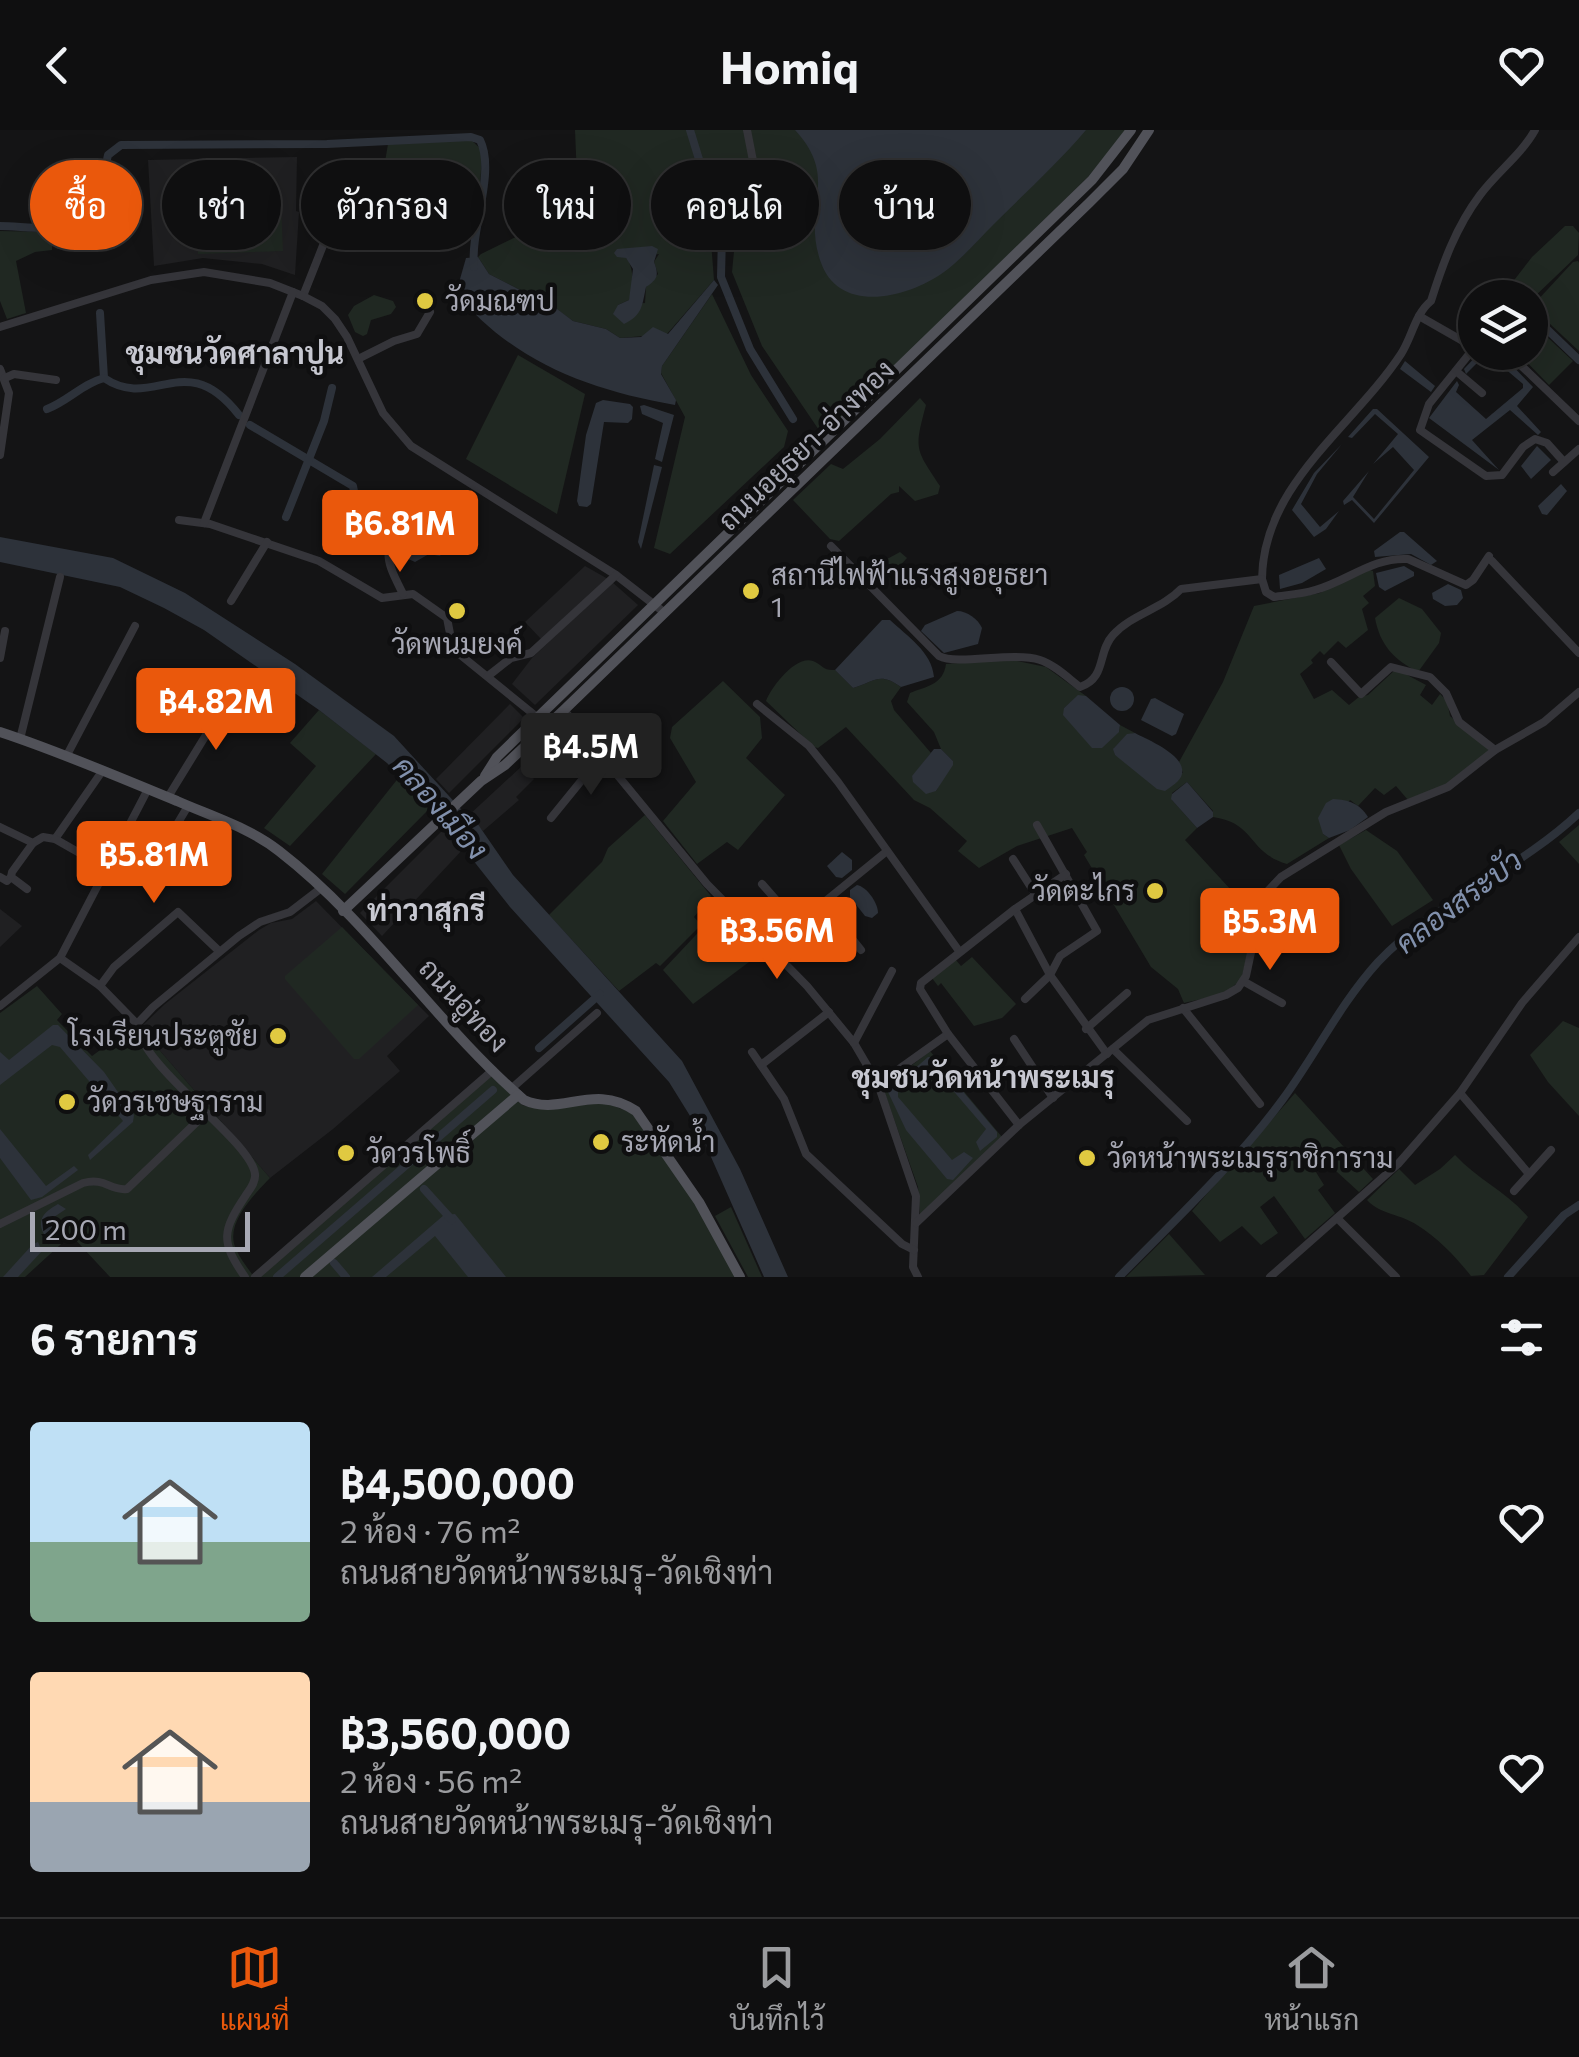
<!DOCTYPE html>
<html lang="th">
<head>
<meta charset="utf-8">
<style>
  body { margin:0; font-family:Commissioner,Sarabun,sans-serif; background:#1d1d1e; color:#f1f3f6; height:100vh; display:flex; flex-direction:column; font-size:38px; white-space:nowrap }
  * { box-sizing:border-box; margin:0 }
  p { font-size:32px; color:#9b9c9f }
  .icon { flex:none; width:55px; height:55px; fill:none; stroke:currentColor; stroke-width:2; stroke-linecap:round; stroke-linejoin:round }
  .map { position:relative; height:1147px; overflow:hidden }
  .drawer { display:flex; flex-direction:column; background:#0f0f10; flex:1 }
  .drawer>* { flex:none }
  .guide { position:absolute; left:30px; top:30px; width:1000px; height:90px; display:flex; gap:20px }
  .controls { position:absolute; left:1458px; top:150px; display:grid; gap:20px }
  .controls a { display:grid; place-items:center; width:90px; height:90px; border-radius:50%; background:#0f0f10; box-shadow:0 10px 40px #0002,0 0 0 2px #2f2f30; font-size:50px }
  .scale { position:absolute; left:30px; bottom:25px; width:220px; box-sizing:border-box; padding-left:10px; border:5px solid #a7a8b4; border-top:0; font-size:28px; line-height:35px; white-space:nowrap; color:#a7a8b4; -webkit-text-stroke:8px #0f0f10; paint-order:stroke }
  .price { position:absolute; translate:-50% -85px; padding:0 22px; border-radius:10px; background:#ea580c; color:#fff; font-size:32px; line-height:65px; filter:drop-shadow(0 2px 5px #0008) }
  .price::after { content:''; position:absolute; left:50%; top:60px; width:30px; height:22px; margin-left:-15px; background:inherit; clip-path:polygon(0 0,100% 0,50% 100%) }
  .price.current { background:#222; color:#fff }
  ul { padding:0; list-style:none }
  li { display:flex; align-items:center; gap:30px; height:250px; padding:0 30px }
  li span { display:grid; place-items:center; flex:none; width:280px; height:200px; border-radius:10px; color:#555 }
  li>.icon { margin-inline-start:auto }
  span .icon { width:120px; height:120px; fill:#fffc; stroke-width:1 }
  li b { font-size:42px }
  h2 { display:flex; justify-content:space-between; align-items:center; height:120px; padding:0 30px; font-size:42px }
  .chip { padding:0 35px; border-radius:45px; background:#0f0f10; box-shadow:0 10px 40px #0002,0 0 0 2px #2f2f30; font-size:35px; line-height:90px }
  .chip.current { background:#ea580c; color:#fff }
  header { display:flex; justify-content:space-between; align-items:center; height:130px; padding:0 30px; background:#0f0f10; font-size:45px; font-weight:700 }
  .tab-bar { display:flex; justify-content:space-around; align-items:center; height:140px; border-top:2px solid #2f2f30; background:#0f0f10; font-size:28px; color:#9b9c9f }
  .tab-bar a { display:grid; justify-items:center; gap:5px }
  .tab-bar .current { color:#ea580c }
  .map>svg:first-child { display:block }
</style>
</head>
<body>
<header><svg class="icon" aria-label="back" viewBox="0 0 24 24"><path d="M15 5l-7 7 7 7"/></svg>Homiq<svg class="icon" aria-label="heart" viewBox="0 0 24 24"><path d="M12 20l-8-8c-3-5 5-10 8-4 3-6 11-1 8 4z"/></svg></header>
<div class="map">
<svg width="1579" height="1147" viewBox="0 0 1579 1147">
  <rect width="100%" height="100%" fill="#141415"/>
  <g fill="#202022">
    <path d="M297,27L296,81L299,82L295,145L262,134L203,128L154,136L148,30Z"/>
    <path d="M585,436L608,449L542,510L525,492Z"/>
    <path d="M612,452L638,475L535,575L512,554L532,528Z"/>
    <path d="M510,574L524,588L449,663L436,649Z"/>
    <path d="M522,636L534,649L516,667L519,670L483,701L468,686Z"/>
    <path d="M446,697L463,719L382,806L360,783Z"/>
    <path d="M316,771L429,886L387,926L400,941L333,999L270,1048L142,900L143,895L165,874L259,800L271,793L292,789Z"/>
    <path d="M0,779L22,796L0,817Z"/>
  </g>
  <g fill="#202822" fill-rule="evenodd">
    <path d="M575,0H1126L1088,47L823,306L762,216L732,142L736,101L729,82H704L710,99L714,150L667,204L620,208L606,199L573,191L532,161H522L489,144L478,127L481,124L524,103L579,97ZM659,124L654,132L658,144L646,157L645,173L618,175L629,170C633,158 635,138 626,128Z"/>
    <path d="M471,10L482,20L480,59L473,99L416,89L410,94L390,93L388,110L379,114L330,111L345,53L384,62L389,47L383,44L388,14Z"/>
    <path d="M281,76L283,121L198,124L196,79Z"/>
    <path d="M1565,96H1573L1579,103L1578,125L1530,171V168L1505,167V162L1532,127Z"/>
    <path d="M0,101L52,102V120L35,122L16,131L26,183L7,189L0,171Z"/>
    <path d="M1578,131L1579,133V221L1534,179L1535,173L1573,132Z"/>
    <path d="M712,164L751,245L788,301L784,317L670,424L654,418L685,287L661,243L662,236Z"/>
    <path d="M374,165L393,171L396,177L391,184L371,190L367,204L363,206L355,202L348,185L354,176Z"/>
    <path d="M1530,191L1573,231L1549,255L1518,223L1530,222Z"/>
    <path d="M518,225L585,264L557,384L466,329Z"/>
    <path d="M920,268L926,275C914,320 915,318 940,356L938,364L915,371L899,356V362L891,364L839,411L830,409L793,370L831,334L843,339L880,309Z"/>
    <path d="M900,422L907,428L882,455L877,454L865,441Z"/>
    <path d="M1367,439L1373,441L1375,456L1363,466L1369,473L1362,479L1368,500L1346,518L1338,511L1324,525L1320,521L1311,530L1313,533L1300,544L1314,569L1332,560L1349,575L1359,567L1368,565L1396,539L1426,555L1420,565L1432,575L1440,564L1447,571L1450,586L1490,621L1446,655L1408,670L1396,656L1384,665L1375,658L1358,676L1350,670L1323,704L1329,708L1287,734C1247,722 1256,693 1213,687V681L1187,652L1172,663V670L1197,698L1185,710L1256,787L1242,847C1229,866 1205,868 1184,873L1178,859L1151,837L1084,725L1087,722L1072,698L1017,716L979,738L958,721L967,711L930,678L914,670L846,597L818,618L814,617L766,571C771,558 795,525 813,531C823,535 823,541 835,540L853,558C874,552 879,541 901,557L891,571L894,580L931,623L912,647L936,661L953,631L941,619L934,602L907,572L910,563C927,556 943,555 946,534L1007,529L1046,537L1086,566H1078L1064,578L1119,602L1120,595L1135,603L1127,605L1114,618L1115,625L1183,643L1179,632L1223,552L1254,476L1320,463Z"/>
    <path d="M1399,468L1422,479L1441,503L1439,513L1418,542C1394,530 1380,515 1375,488Z"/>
    <path d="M723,551L760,587L762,608L746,628L785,665L738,720L727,712L697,734L663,691L696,652L670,608L672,597Z"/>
    <path d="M319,580L376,624L290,716L264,698L316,636L290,613Z"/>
    <path d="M400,646L431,677L345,764L322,744Z"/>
    <path d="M645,685L711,766L694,787L701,795L660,836L656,833L619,861L549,785L602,732L608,718Z"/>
    <path d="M1579,695V734L1559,712Z"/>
    <path d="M1366,700L1397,721L1433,770L1392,796L1351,739L1339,715Z"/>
    <path d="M710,790L749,832L693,874L663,840Z"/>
    <path d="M342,797L418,875L359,929H354L285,849V846Z"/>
    <path d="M972,827L1016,874L1002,888L974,896L941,853L938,856L932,848L955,829L961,836Z"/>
    <path d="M37,856L62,884L57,890L92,926L130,898L142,900L270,1048C254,1065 224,1094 236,1119C240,1129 248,1138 254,1147H110L71,1105L25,1147H0V883Z"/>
    <path d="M1563,891L1579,898V986L1548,952L1530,925Z"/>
    <path d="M930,921L1002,1007L920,1086L918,1057L883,958Z"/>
    <path d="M491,946L522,975L534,978L606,973L632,983L696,1074L736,1147H260Z"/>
    <path d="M1295,963L1373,1049L1359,1062L1325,1031L1318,1033L1314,1039L1324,1055L1318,1060L1335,1083L1305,1109L1274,1066L1260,1077L1278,1103L1261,1115L1242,1096L1220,1112L1192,1081Z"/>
    <path d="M1455,1025C1477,1049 1507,1062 1528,1087L1484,1145L1471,1146C1456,1127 1438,1108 1417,1095C1401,1084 1381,1085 1367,1070L1399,1039L1415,1055L1440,1039Z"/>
    <path d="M731,1077L762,1147H748L715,1086Z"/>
    <path d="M1169,1104L1205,1145L1126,1147Z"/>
  </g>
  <g fill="#2d323a">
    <path d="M795,0H1086C1058,33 1025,63 994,94C978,110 962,129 944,142C908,168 838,186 820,130C802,74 840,49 795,0Z"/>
    <path d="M652,116L658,119L654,132C659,145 658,149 646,157C642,175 643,185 624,194L613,184L618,175L629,170L633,139L626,128L617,127L614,123L617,119Z"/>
    <path d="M478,127L489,144L522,161L532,160L573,191L606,199L620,208L641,207L653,197L668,204L714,150L718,155L662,236L661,244L676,270L675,275C589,260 513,232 456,163L466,128Z"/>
    <path d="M1479,223H1500L1533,257L1517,276L1541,302L1538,305L1510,280L1472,310L1499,340L1429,288L1457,251L1459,255L1456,262L1486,289L1523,258V254L1490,226L1482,228L1466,244L1464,239Z"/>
    <path d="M1405,231L1435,256L1431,262L1400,239Z"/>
    <path d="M603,270L630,274L633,277L632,289L628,293L604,292L591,374L587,377L579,376L577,371L586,305L596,273Z"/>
    <path d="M644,275L674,285L662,332L655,329L663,293L642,284L640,276Z"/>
    <path d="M1373,279H1377L1429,327L1374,393L1352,370L1344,375L1343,371L1369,341L1353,367L1374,389L1414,340L1393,317L1373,334L1398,304L1375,284L1352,308L1348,307Z"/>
    <path d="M1342,314L1317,344L1301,374L1320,397L1339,381L1326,399L1314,407L1292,380L1314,343Z"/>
    <path d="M1537,316L1551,330L1531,349L1521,336Z"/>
    <path d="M654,335L662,337L641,419L638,412Z"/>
    <path d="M1561,354L1567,361L1547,385L1542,384L1538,376Z"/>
    <path d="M416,373H422L454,394L456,400L440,426L429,424L415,432L395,423L393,414Z"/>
    <path d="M1400,402H1404L1437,431L1431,435L1411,424L1375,427L1374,421Z"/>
    <path d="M0,407L113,428L185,463L295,534L394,606L471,690H475L513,745L682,931L740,1039L788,1147H764L700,1002L669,952L510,777L431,677L387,633L319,580L204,500L164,478L120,457L0,432Z"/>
    <path d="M1319,428L1326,439L1302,453L1280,459L1279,445Z"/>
    <path d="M1404,436L1414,442V446L1385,461L1379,457L1376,443Z"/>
    <path d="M1448,454L1461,460L1463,468L1457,475L1445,476L1433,469L1432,463Z"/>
    <path d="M957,481C967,481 978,489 982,498L978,514L944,523L921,501L925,495Z"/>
    <path d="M882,490H890C907,506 932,522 934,547L901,557C879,541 874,552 853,558L835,540Z"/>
    <circle cx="1122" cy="569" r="12"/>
    <path d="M1078,565L1086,566L1120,595L1119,602L1102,618H1092L1063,585L1064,578Z"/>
    <path d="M1155,568L1184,584L1176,604L1172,606L1141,590L1151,569Z"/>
    <path d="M1135,603C1148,610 1186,625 1182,644C1181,651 1170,657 1165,661L1157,659L1115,625L1113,619L1127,604Z"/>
    <path d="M934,619H941L953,631V635L936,661L926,664L913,652L912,646Z"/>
    <path d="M1187,652L1213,682V687L1197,698L1171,669L1172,664Z"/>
    <path d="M1333,669C1349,670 1359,673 1368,687L1350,700L1329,708L1323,704L1318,688L1326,673Z"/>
    <path d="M842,722L852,730V740L842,748L836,747L827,736Z"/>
    <path d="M857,755C867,757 878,773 878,783L872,788L865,786L850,767V760Z"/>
    <path d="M53,895H58L104,942L134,985L133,992L90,1030L88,1025L123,991L60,917L52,915L0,955V922L9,930Z"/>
    <path d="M928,927H934L997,1002V1007L980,1021L976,1012L986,999L932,936L928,935L898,961V967L952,1030L964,1022L973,1028L953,1050L947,1049L906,1000L888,962Z"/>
    <path d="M0,999L46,1056L74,1036L78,1040L42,1067L31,1070L0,1028Z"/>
    <path d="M58,1074L66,1079L51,1089L59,1106L49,1111C35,1094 40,1084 58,1074Z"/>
    <path d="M455,1084L506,1147H468L435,1106L386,1147H372L444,1085Z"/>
    <path d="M38,1112L42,1121L18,1147H3L33,1114Z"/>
  </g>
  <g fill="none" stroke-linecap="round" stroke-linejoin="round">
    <g stroke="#2d323a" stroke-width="8">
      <path d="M690,0L722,104L721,147L750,219L793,289"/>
      <path d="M0,96C28,96 74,106 95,83L108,25L121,15L327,14L471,7L480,10C496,42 470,100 474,137"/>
      <path d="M100,183L104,248C154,282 185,216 239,285"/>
      <path d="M1530,183L1579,230"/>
      <path d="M47,279C68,271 82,254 104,248"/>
      <path d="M250,295L353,356L356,372"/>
      <path d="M286,387L324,291L332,258"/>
      <path d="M539,918L600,864"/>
      <path d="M424,1059L452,1090"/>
      <path d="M334,1133L346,1147"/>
      <path d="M277,1147L493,960"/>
      <path d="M1119,1147C1175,1090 1235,1034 1283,969C1316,924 1340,874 1378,832C1435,772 1519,740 1579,683"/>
      <path d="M1508,1147L1564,1085L1579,1075"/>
    </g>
    <g stroke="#35353a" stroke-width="8">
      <path d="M747,0L770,118"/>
      <path d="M324,113L378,118L410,107L441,106"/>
      <path d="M303,166L324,113L342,43L346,40L365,44"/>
      <path d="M1419,186L1475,218"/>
      <path d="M0,197L151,150L204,142L270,153L303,166L322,176L335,189L347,207L383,283L411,316L616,445L665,483"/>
      <path d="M1474,218L1429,274L1420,300L1486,346L1502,345L1523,317L1535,309L1547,313L1564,332"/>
      <path d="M1507,222L1579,291"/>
      <path d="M358,229L394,211L417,204L430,182"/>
      <path d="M0,239L9,263L0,325"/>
      <path d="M1456,241L1482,263"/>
      <path d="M5,248L14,244L56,250"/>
      <path d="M1553,342L1579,319"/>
      <path d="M179,390L210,394L319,431L382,468L413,464L447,488L453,519L537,587"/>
      <path d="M400,392C381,423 388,434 403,464"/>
      <path d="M204,393L293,162"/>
      <path d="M831,416L939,526C958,536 1012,521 1040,530C1055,535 1068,548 1080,557C1107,548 1097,522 1113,505C1132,484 1162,479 1181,459L1262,449C1263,354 1353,297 1401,224C1412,207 1415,184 1431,171C1443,133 1456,97 1480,65C1497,42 1521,25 1535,0"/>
      <path d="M1492,431L1579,523"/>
      <path d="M1262,449L1266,462L1274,467C1287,465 1302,464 1315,460C1348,451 1372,427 1408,429L1466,455L1473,450L1489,426"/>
      <path d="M231,471L267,412"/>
      <path d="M0,528L5,501"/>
      <path d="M1331,532L1361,564L1391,537L1430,547L1446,563L1459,592L1495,620"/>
      <path d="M488,546L511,528L531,523L616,445"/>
      <path d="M757,574L809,616L838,652L959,821"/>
      <path d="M564,580L707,754L807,856L854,913L878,954L916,1066L913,1137L918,1147"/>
      <path d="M20,609L60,447"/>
      <path d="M67,625L135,496"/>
      <path d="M168,667L233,561"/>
      <path d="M551,688L603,624"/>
      <path d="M0,697L33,713L43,707L55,709L103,640"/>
      <path d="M55,709L106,738"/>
      <path d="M1013,729L1036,765"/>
      <path d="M149,741L188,676"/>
      <path d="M0,747L7,751L11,747"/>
      <path d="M762,754L797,794"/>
      <path d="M27,759L11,747L12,742L33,713"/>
      <path d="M823,773L861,820"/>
      <path d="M1015,779L1050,845L1107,924"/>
      <path d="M800,792L819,814"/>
      <path d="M769,817L887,721"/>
      <path d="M60,828L100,856L137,894"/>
      <path d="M1243,851L1282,873"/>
      <path d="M100,856L114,837L178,782L219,821"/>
      <path d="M1025,869L1050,845L1060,826L1097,801L1037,695"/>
      <path d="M0,876L60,828L148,659"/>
      <path d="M1183,878L1260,974"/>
      <path d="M1086,899L1127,863"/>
      <path d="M1014,909L1053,968"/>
      <path d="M854,913L892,841"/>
      <path d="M1113,919L1187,991"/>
      <path d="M752,922L784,969L806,1024L902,1114L914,1120"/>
      <path d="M761,935L829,882"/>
      <path d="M878,954L948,904"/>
      <path d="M512,958L597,883"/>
      <path d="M1460,963L1529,1044"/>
      <path d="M1019,995L948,904L920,859L921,853L1015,779L1066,744"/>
      <path d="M1514,1061L1551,1020"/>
      <path d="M1337,1088L1396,1147"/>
      <path d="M916,1093L1019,995L1148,890L1226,865L1238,858L1246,846L1263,766L1281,747L1386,682L1448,657L1495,620L1544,592L1579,562"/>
      <path d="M0,1094L83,1053C106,1047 109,1061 127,1059L204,985"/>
      <path d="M245,1147C220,1111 222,1101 246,1065C250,1059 256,1052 255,1044C251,1010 140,937 137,894L153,877L239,806L260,792L290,782L320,759"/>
      <path d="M255,1147L493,940"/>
      <path d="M1270,1147L1398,1034L1460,963L1522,873L1579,807"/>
    </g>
    <g stroke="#515259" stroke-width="10">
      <path d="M0,602C61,622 118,647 177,671C211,686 250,698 279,721C371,792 437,895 524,970C561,987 593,952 636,981L699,1072L740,1147"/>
      <path d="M485,646L497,627L1092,50L1131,0"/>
      <path d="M343,781L481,651L505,635L564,580L1089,73L1123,39L1149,0"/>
      <path d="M305,1147L518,965"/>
    </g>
  </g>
  <g fill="#e0c941" stroke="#0f0f10" stroke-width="4">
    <circle cx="425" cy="171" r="10"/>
    <circle cx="751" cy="461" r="10"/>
    <circle cx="457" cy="481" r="10"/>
    <circle cx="1155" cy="761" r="10"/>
    <circle cx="278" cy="906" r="10"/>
    <circle cx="67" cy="972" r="10"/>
    <circle cx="601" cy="1012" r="10"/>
    <circle cx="346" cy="1023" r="10"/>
    <circle cx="1087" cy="1028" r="10"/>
  </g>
  <g text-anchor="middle" stroke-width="9" stroke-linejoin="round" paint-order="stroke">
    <g font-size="28" fill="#a7a8b4" stroke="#0f0f10" text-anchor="start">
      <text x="445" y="181">วัดมณฑป</text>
      <text x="771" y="455">สถานีไฟฟ้าแรงสูงอยุธยา<tspan x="771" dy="32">1</tspan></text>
      <text x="457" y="524" text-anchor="middle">วัดพนมยงค์</text>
      <text x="1135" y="771" text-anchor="end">วัดตะไกร</text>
      <text x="258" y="916" text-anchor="end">โรงเรียนประตูชัย</text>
      <text x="87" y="982">วัดวรเชษฐาราม</text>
      <text x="621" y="1022">ระหัดน้ำ</text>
      <text x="366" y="1033">วัดวรโพธิ์</text>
      <text x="1107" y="1038">วัดหน้าพระเมรุราชิการาม</text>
    </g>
    <g font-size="28" fill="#a7a8b4" stroke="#0f0f10">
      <text transform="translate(806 315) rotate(-44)" y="10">ถนนอยุธยา-อ่างทอง</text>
      <text transform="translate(464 875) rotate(47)" y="10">ถนนอู่ทอง</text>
    </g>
    <g font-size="30" font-weight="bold" fill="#c7c8d1" stroke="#0f0f10">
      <text x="235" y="234">ชุมชนวัดศาลาปูน</text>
      <text x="426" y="791">ท่าวาสุกรี</text>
      <text x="983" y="958">ชุมชนวัดหน้าพระเมรุ</text>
    </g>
    <g font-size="30" font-style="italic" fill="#8190ac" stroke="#0f0f10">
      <text transform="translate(440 678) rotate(49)" y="10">คลองเมือง</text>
      <text transform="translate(1459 772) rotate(-37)" y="10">คลองสระบัว</text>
    </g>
  </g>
</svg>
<div class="controls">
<a><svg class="icon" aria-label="layers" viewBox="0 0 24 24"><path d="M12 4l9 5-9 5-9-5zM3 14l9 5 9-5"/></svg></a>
</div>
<div class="scale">200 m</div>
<b class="price" style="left:400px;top:445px">฿6.81M</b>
<b class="price" style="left:216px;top:623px">฿4.82M</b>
<b class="price current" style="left:591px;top:668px">฿4.5M</b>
<b class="price" style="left:154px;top:776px">฿5.81M</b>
<b class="price" style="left:1270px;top:843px">฿5.3M</b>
<b class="price" style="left:777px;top:852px">฿3.56M</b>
<div class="guide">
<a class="chip current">ซื้อ</a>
<a class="chip">เช่า</a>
<a class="chip">ตัวกรอง</a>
<a class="chip">ใหม่</a>
<a class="chip">คอนโด</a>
<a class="chip">บ้าน</a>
</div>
</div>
<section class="drawer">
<h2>6 รายการ<svg class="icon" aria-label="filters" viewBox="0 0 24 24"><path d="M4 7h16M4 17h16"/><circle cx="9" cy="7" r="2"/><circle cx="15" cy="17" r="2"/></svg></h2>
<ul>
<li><span style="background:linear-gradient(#bfe0f5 60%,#7fa58c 0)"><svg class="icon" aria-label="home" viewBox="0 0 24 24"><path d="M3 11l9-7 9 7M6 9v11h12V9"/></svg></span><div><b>฿4,500,000</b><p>2 ห้อง · 76 m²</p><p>ถนนสายวัดหน้าพระเมรุ-วัดเชิงท่า</p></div><svg class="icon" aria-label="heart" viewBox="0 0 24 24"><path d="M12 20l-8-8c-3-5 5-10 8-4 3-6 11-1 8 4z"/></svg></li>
<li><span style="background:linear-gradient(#ffd9b3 65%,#9aa5b1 0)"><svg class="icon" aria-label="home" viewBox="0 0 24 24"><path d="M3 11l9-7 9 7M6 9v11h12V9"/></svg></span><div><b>฿3,560,000</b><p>2 ห้อง · 56 m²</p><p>ถนนสายวัดหน้าพระเมรุ-วัดเชิงท่า</p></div><svg class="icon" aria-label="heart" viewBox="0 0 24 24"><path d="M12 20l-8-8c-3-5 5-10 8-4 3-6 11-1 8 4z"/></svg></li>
</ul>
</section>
<nav class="tab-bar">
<a class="current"><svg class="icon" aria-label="map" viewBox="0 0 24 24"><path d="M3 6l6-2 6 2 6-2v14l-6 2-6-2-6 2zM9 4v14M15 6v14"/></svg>แผนที่</a>
<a><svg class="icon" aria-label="saved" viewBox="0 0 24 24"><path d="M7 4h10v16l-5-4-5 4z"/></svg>บันทึกไว้</a>
<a><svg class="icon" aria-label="home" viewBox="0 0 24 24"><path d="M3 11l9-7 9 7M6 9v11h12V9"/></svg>หน้าแรก</a>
</nav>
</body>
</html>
